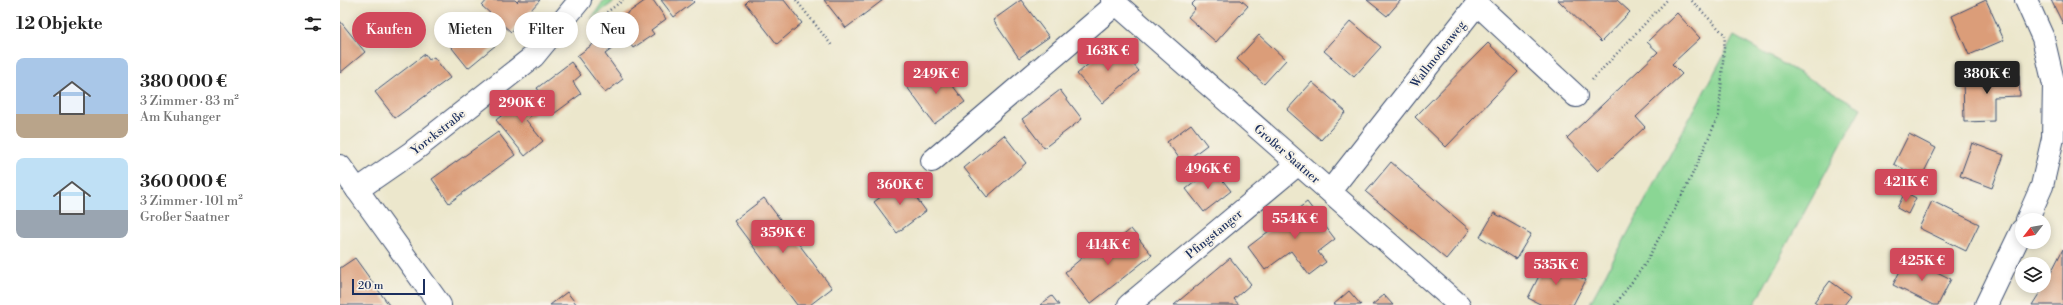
<!DOCTYPE html>
<html lang="de">
<head>
<meta charset="utf-8">
<style>
  body { margin:0; font-family:"Libre Bodoni",serif; background:#f6f6f6; color:#222; height:100vh; display:flex; flex-direction:column; font-size:15px; white-space:nowrap }
  * { box-sizing:border-box; margin:0 }
  p { font-size:13px; color:#767676 }
  .icon { flex:none; width:22px; height:22px; fill:none; stroke:currentColor; stroke-width:2; stroke-linecap:round; stroke-linejoin:round }
  .map { position:relative; flex:1; overflow:hidden }
  .drawer { display:flex; flex-direction:column; background:#fff; width:340px }
  .drawer>* { flex:none }
  .guide { position:absolute; left:12px; top:12px; width:380px; height:36px; display:flex; gap:8px }
  .needle { width:26px; rotate:239deg }
  .tools { position:absolute; left:1675px; top:213px; display:grid; gap:8px }
  .tools a { display:grid; place-items:center; width:36px; height:36px; border-radius:50%; background:#fff; box-shadow:0 2px 10px #0003; font-size:20px }
  .scale { position:absolute; left:12px; bottom:10px; width:73px; box-sizing:border-box; padding-left:4px; border:2px solid #1b2f5e; border-top:0; font-size:11px; line-height:14px; white-space:nowrap; color:#1b2f5e; -webkit-text-stroke:3px #f7f3e8; paint-order:stroke }
  .price { position:absolute; translate:-50% -34px; padding:0 9px; border-radius:4px; background:#d1495b; color:#fff; font-size:13px; line-height:26px; filter:drop-shadow(0 1px 2px #0008) }
  .price::after { content:''; position:absolute; left:50%; top:24px; width:12px; height:9px; margin-left:-6px; background:inherit; clip-path:polygon(0 0,100% 0,50% 100%) }
  .price.current { background:#222; color:#fff }
  ul { padding:0; list-style:none }
  li { display:flex; align-items:center; gap:12px; height:100px; padding:0 16px }
  li span { display:grid; place-items:center; flex:none; width:112px; height:80px; border-radius:8px; color:#555 }
  li>.icon { margin-inline-start:auto }
  span .icon { width:48px; height:48px; fill:#fffc; stroke-width:1 }
  li b { font-size:17px }
  h2 { display:flex; justify-content:space-between; align-items:center; height:48px; padding:0 16px; font-size:17px }
  .tag { padding:0 14px; border-radius:18px; background:#fff; box-shadow:0 2px 10px #0003; font-size:14px; line-height:36px }
  .tag.current { background:#d1495b; color:#fff }
  main { display:flex; flex:1; min-height:0 }
  .map>svg:first-child { display:block }
</style>
</head>
<body>
<main>
<section class="drawer">
<h2>12 Objekte<svg class="icon" aria-label="filters" viewBox="0 0 24 24"><path d="M4 7h16M4 17h16"/><circle cx="9" cy="7" r="2"/><circle cx="15" cy="17" r="2"/></svg></h2>
<ul>
<li><span style="background:linear-gradient(#a9c7e8 70%,#b9a48a 0)"><svg class="icon" aria-label="home" viewBox="0 0 24 24"><path d="M3 11l9-7 9 7M6 9v11h12V9"/></svg></span><div><b>380 000 €</b><p>3 Zimmer · 83 m²</p><p>Am Kuhanger</p></div></li>
<li><span style="background:linear-gradient(#bfe0f5 65%,#9aa5b1 0)"><svg class="icon" aria-label="home" viewBox="0 0 24 24"><path d="M3 11l9-7 9 7M6 9v11h12V9"/></svg></span><div><b>360 000 €</b><p>3 Zimmer · 101 m²</p><p>Großer Saatner</p></div></li>
</ul>
</section>
<div class="map">
<svg width="1723" height="305" viewBox="0 0 1723 305">
  <rect width="100%" height="100%" fill="#f7f3e8"/>
  <filter id="ink" filterUnits="userSpaceOnUse"><feTurbulence type="fractalNoise" baseFrequency=".025" numOctaves="2"/><feDisplacementMap in="SourceGraphic" scale="8" xChannelSelector="R" yChannelSelector="G"/><feConvolveMatrix kernelMatrix="1 2 1 2 8 2 1 2 1" color-interpolation-filters="sRGB"/></filter>
  <filter id="wash" filterUnits="userSpaceOnUse"><feTurbulence type="fractalNoise" baseFrequency=".012" numOctaves="4" result="noise"/><feDisplacementMap in="SourceGraphic" scale="16" xChannelSelector="R" yChannelSelector="G"/><feGaussianBlur stdDeviation="0.9" result="paint"/><feColorMatrix in="noise" values="0 0 0 0 0 0 0 0 0 0 0 0 0 0 0 0 0 1.4 0 .05"/><feComposite in="paint" operator="in"/></filter>
  <g filter="url(#wash)">
    <rect width="100%" height="100%" fill="#ece7cc"/>
    <g fill="#8ad694" stroke="#528279">
      <path d="M264,0H276L251,19Z"/>
      <path d="M1394,36L1521,108L1414,305H1249Z"/>
    </g>
    <g id="blocks">
      <g fill="#db9d79">
        <path d="M147,0H175L177,2L179,0H200L171,32L142,6Z"/>
        <path d="M306,0H313L326,19L311,30L314,34L293,48L275,22Z"/>
        <path d="M321,0H352L354,2L334,17Z"/>
        <path d="M408,0H444L462,23L437,44L405,3Z"/>
        <path d="M484,0H543L506,28Z"/>
        <path d="M681,0L709,37L679,58L653,20Z"/>
        <path d="M856,0H901L908,6L876,42L848,17L855,9L851,5Z"/>
        <path d="M1027,0H1061L1047,16Z"/>
        <path d="M1218,0H1277L1290,12L1261,42Z"/>
        <path d="M1646,0L1664,40L1629,55L1612,16Z"/>
        <path d="M1711,0H1723V24Z"/>
        <path d="M1337,13L1360,38L1332,64L1342,74L1296,117L1305,127L1258,171L1227,138L1318,52L1307,42Z"/>
        <path d="M120,17L138,40L152,28L162,40L128,68L100,33Z"/>
        <path d="M0,21L25,52L0,73Z"/>
        <path d="M1011,21L1041,47L1014,77L984,51Z"/>
        <path d="M271,31L280,43L265,54L283,79L265,93L237,56Z"/>
        <path d="M919,35L946,60L924,84L897,59Z"/>
        <path d="M774,42L799,71L762,103L737,74Z"/>
        <path d="M1148,43L1178,72L1106,147L1075,117Z"/>
        <path d="M85,54L89,60L94,57L110,78L55,118L35,92Z"/>
        <path d="M231,62L241,75L233,82L241,94L215,113L197,88Z"/>
        <path d="M597,65L625,102L594,124L567,87Z"/>
        <path d="M1679,75L1680,96L1654,97V121L1624,122L1623,76Z"/>
        <path d="M972,82L1006,112L981,140L947,110Z"/>
        <path d="M720,90L742,119L704,148L682,119Z"/>
        <path d="M191,92L202,106L186,120L203,141L185,156L156,120Z"/>
        <path d="M851,124L867,145L843,163L827,142Z"/>
        <path d="M158,132L175,155L109,203L92,179Z"/>
        <path d="M1569,134L1596,148L1581,178L1554,164Z"/>
        <path d="M664,135L686,163L647,197L624,168Z"/>
        <path d="M1632,143L1664,155L1652,188L1620,176Z"/>
        <path d="M1051,162L1130,230L1106,259L1026,192Z"/>
        <path d="M873,168L891,191L864,212L846,189Z"/>
        <path d="M563,180L586,211L557,233L534,202Z"/>
        <path d="M1565,192L1576,198L1568,214L1557,208Z"/>
        <path d="M424,198L492,288L470,305H457L394,221Z"/>
        <path d="M1592,201L1639,224L1626,251L1579,228Z"/>
        <path d="M967,202L995,239L978,252L986,262L969,275L951,251L925,270L908,247Z"/>
        <path d="M1154,213L1191,234L1176,259L1140,237Z"/>
        <path d="M791,229L812,255L750,304L725,272L754,248L759,255Z"/>
        <path d="M1723,249V305H1692L1704,286Z"/>
        <path d="M1567,257L1611,279L1598,305H1593L1553,285Z"/>
        <path d="M15,258L49,305H0V268Z"/>
        <path d="M890,258L911,284L894,299L899,305H834Z"/>
        <path d="M1207,260L1246,280L1233,305H1202L1188,298Z"/>
        <path d="M1490,281L1511,296L1504,305H1478L1474,302Z"/>
        <path d="M1009,291L1021,305H993Z"/>
        <path d="M227,292L237,305H210Z"/>
        <path d="M1044,295L1053,305H1032Z"/>
        <path d="M712,296L719,305H700Z"/>
      </g>
    </g>
  </g>
  <g filter="url(#ink)">
    <use href="#blocks" fill-opacity="0" stroke="#3a4b6e" stroke-width="1"/>
    <g fill="none" stroke-linecap="round" stroke-linejoin="round">
      <g stroke="#3a4b6e" stroke-width="24">
        <g id="minor">
          <path d="M772,0L1119,305"/>
          <path d="M1686,0L1703,38L1714,85L1713,138L1702,186L1687,220"/>
          <path d="M592,161L776,4"/>
          <path d="M0,166L100,305"/>
          <path d="M17,190L72,152L194,56L240,0"/>
          <path d="M990,191L1137,4L1236,96"/>
          <path d="M789,305L958,164"/>
          <path d="M1646,305L1682,230"/>
        </g>
      </g>
      <g stroke="#3a4b6e" stroke-width="2.5" stroke-dasharray="1 3" stroke-linecap="butt">
        <path d="M456,0L493,47"/>
        <path d="M254,22L283,0"/>
        <path d="M1252,80L1327,0"/>
        <path d="M1275,305L1305,264L1347,186L1379,115L1385,35L1351,0"/>
      </g>
      <use href="#minor" stroke="#fff" stroke-width="22"/>
    </g>
  </g>
  <g text-anchor="middle" stroke-width="4" stroke-linejoin="round" paint-order="stroke">
    <g font-size="12" fill="#1b2f5e" stroke="#f7f3e8">
      <text transform="translate(1098 54) rotate(-52)" y="4">Wallmodenweg</text>
      <text transform="translate(98 132) rotate(-38)" y="4">Yorckstraße</text>
      <text transform="translate(947 154) rotate(41)" y="4">Großer Saatner</text>
      <text transform="translate(874 234) rotate(-40)" y="4">Pfingstanger</text>
    </g>
  </g>
</svg>
<div class="tools">
<a><svg class="needle" viewBox="-14 -14 28 28"><path d="M0-13l5 13h-10z" fill="#e53935"/><path d="M0 13l5-13h-10z" fill="#767676"/></svg></a>
<a><svg class="icon" aria-label="layers" viewBox="0 0 24 24"><path d="M12 4l9 5-9 5-9-5zM3 14l9 5 9-5"/></svg></a>
</div>
<div class="scale">20 m</div>
<b class="price" style="left:768px;top:72px">163K €</b>
<b class="price" style="left:596px;top:95px">249K €</b>
<b class="price current" style="left:1647px;top:95px">380K €</b>
<b class="price" style="left:182px;top:124px">290K €</b>
<b class="price" style="left:868px;top:190px">496K €</b>
<b class="price" style="left:1566px;top:203px">421K €</b>
<b class="price" style="left:560px;top:206px">360K €</b>
<b class="price" style="left:955px;top:240px">554K €</b>
<b class="price" style="left:443px;top:254px">359K €</b>
<b class="price" style="left:768px;top:266px">414K €</b>
<b class="price" style="left:1582px;top:282px">425K €</b>
<b class="price" style="left:1216px;top:286px">535K €</b>
<div class="guide">
<a class="tag current">Kaufen</a>
<a class="tag">Mieten</a>
<a class="tag">Filter</a>
<a class="tag">Neu</a>
</div>
</div>
</main>
</body>
</html>
